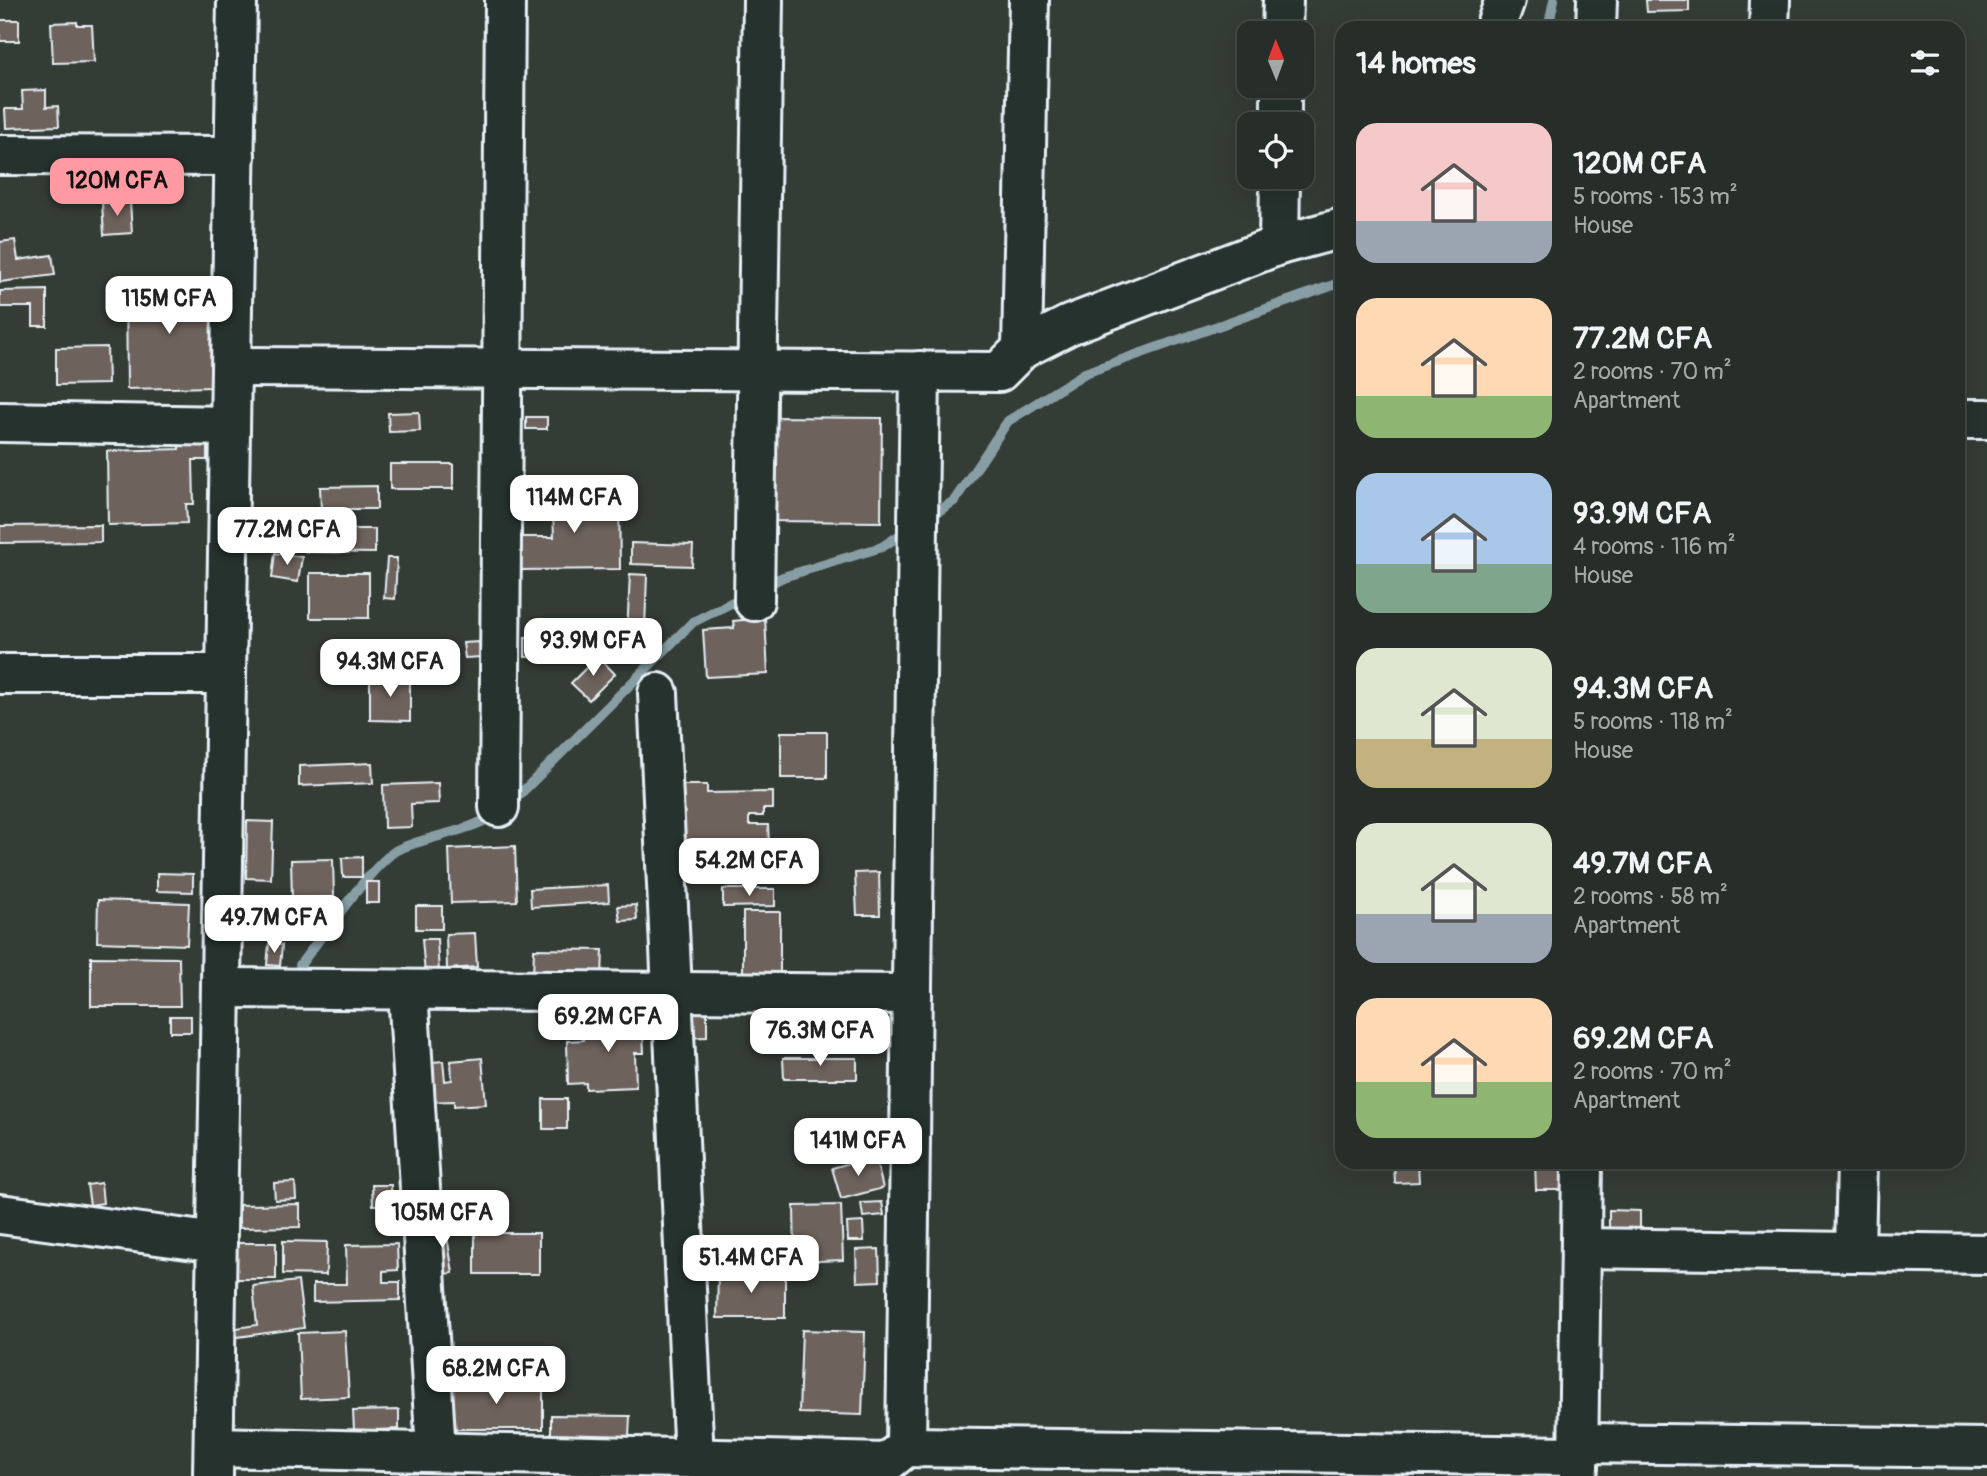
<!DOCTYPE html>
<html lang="en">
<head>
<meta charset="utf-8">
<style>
  body { margin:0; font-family:Pangolin,sans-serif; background:#2f3530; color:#f1f3f6; height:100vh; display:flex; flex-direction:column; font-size:26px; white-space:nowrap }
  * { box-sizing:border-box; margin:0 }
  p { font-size:23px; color:#a4a8a8 }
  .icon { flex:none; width:38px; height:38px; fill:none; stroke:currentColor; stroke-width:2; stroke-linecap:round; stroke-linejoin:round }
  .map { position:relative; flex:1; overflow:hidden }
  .drawer { position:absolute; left:1335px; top:21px; width:630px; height:1148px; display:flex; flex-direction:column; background:#272d28; border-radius:21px; box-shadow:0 7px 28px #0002,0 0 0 2px #434945 }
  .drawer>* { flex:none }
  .needle { width:46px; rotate:359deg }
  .buttons { position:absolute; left:1237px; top:21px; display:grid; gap:14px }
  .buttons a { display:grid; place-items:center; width:77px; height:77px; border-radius:14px; background:#272d28; box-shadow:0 7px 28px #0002,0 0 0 2px #434945; font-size:35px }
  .price { position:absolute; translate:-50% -60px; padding:0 16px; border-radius:14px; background:#fff; color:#222; font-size:23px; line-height:46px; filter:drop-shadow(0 2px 4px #0008) }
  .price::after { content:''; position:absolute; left:50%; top:42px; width:21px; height:16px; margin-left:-10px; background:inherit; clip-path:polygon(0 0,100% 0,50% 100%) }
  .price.on { background:#ff9aa2; color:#111 }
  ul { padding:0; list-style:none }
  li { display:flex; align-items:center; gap:21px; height:175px; padding:0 21px }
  li span { display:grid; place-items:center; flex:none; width:196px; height:140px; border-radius:21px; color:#555 }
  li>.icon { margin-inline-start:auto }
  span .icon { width:84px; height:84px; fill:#fffc; stroke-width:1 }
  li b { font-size:30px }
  h2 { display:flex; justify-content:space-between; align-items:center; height:84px; padding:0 21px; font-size:30px }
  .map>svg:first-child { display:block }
</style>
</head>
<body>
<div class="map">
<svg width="1987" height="1476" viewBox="0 0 1987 1476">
  <rect width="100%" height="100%" fill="#343c36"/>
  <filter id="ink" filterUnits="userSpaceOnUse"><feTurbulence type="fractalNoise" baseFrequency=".0143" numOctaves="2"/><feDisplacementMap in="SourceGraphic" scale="14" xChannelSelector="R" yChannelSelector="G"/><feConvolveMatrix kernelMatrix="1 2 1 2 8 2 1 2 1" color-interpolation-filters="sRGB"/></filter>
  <g filter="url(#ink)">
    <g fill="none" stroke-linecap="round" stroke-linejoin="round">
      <g stroke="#889ea5" stroke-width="10">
        <path d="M1548,28L1554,0"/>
        <path d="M928,518L954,501L1008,421L1085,373L1342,282"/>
        <path d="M761,588L783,577L882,547L908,530"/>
        <path d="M509,805L693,622L747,595"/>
        <path d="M300,965C319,941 376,859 399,849C431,835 466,833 496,814"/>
      </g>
    </g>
    <g fill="#6e625c" stroke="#e8f1f8" stroke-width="2">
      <path d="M1646,0H1689V11L1647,12Z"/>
      <rect x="0" y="20" width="19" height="21"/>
      <path d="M77,22V25H92L94,62L53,63L51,23Z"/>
      <path d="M46,90V107L58,106L59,126L6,128L5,109H23L22,91Z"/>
      <path d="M130,201L132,233L104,235L102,203Z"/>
      <path d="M15,240L18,260L52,255L55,275L0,282V242Z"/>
      <path d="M211,283L212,387L127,389L126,284Z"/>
      <path d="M47,290V326H33V307H0V291Z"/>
      <path d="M107,347L108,384L56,385V348Z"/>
      <path d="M419,412L420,431L389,432L388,413Z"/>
      <rect x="526" y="417" width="21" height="12"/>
      <path d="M767,417L882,418L881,522L766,521Z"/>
      <path d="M207,441V460H193L194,504H186L187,523L108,525L107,451L179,449V442Z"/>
      <rect x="390" y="464" width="63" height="25"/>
      <path d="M377,486V509H321L320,487Z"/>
      <path d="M571,492V514H597L596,494H619L620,569L521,570V537H554L553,513H525L526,493Z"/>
      <path d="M101,525V542L0,543V526Z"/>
      <path d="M306,529H375V553L306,552Z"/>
      <path d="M631,543L693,545L692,566L631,564Z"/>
      <path d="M275,553L302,557L298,582L272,578Z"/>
      <path d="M387,558H397L395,599L384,598Z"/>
      <rect x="310" y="573" width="59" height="45"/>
      <path d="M630,574L647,575L644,654L626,653Z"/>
      <path d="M765,618L768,674L706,677L703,630L734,628L733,621Z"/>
      <path d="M614,634V654L525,657V637Z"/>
      <path d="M479,642L481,657L465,658L463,643Z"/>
      <path d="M598,656L615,674L589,700L571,683Z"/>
      <path d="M370,677H410V721L370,720Z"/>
      <rect x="781" y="732" width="46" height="46"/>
      <path d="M372,763L373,783L299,786V766Z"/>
      <path d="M438,783L439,803L411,804L412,827L384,828L383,785Z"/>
      <path d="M674,785H707V793L773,792V809H763V816H749V825H768L770,863L676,865Z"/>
      <path d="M247,821L273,822L271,879L246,878Z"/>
      <path d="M515,846L517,901L451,903L449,849Z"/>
      <rect x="775" y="850" width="16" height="15"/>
      <path d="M362,857V877H343L342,858Z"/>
      <path d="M333,859L334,897L292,898L291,860Z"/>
      <path d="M879,872L880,915H857L855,873Z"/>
      <path d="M157,873L193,874V892L157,891Z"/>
      <rect x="366" y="882" width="13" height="21"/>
      <path d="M608,885L609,902L531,907L530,889Z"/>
      <path d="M723,889H775V906L723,907Z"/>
      <path d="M98,900L189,903L187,945L97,942Z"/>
      <path d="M636,905L637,920L620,921L618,906Z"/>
      <rect x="416" y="906" width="26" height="23"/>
      <rect x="743" y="912" width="37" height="63"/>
      <path d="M475,933L477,967L447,969L446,934Z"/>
      <path d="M422,939H437L439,973L425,974Z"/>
      <path d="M269,944L282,945L280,966L267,965Z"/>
      <path d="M534,949L603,950L602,978L533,977Z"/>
      <path d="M91,957L179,958L180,1006H91Z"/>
      <path d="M642,1010L644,1053H635L636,1087L586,1089V1083L568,1084L567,1041L584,1040V1033L614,1031L613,1012Z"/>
      <path d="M707,1010V1037L681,1038V1011Z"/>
      <path d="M541,1011H556V1034H540Z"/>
      <rect x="781" y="1015" width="20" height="31"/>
      <rect x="170" y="1016" width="21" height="16"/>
      <path d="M482,1058L486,1104L454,1106V1101L424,1102L422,1063L443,1061L445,1081L452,1080L451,1061Z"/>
      <path d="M783,1058H857V1079H784Z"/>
      <rect x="543" y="1099" width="24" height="30"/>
      <path d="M875,1156L883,1188L841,1199L832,1168Z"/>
      <path d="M1394,1162H1418L1419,1182L1395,1183Z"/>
      <path d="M1535,1162H1562V1190H1536Z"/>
      <path d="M295,1182L296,1199L275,1200L274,1183Z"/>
      <path d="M101,1183L103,1203L90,1205L87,1185Z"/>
      <path d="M372,1185H391L392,1205H373Z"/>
      <path d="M882,1202L884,1215L863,1217L861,1203Z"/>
      <path d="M300,1204V1227L239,1228V1205Z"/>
      <path d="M841,1205L843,1260L795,1262L794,1206Z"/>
      <path d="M1609,1210L1640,1211V1235H1609Z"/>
      <path d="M863,1222L864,1241H848L847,1223Z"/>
      <path d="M445,1224L453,1273L438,1275L431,1226Z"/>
      <rect x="475" y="1233" width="64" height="41"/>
      <path d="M283,1241L327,1242L326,1275L283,1274Z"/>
      <rect x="234" y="1243" width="42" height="36"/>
      <path d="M397,1244L398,1270L383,1271V1282H400V1300L313,1302V1284H347L346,1245Z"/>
      <path d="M879,1249L880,1281L857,1282L856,1250Z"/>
      <path d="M718,1271H785V1318H717Z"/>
      <path d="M298,1281L304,1328L237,1337L236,1328L257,1325L253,1286Z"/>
      <path d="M802,1330L865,1332L862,1415L799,1413Z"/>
      <path d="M345,1331L349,1397L301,1399L298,1333Z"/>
      <rect x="450" y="1383" width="93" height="46"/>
      <path d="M399,1410V1429L354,1431L353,1411Z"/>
      <path d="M551,1415L630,1416L629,1437L551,1436Z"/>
    </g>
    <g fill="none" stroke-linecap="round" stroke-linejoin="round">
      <g stroke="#e8f1f8" stroke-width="44">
        <g id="minor">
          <path d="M1495,28L1505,0"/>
          <path d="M1596,28L1597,0"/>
          <path d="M1769,28L1770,0"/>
          <path d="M1282,33L1283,0"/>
          <path d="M1281,124V86"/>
          <path d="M0,155L235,156"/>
          <path d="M1279,245L1280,177"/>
          <path d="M1022,349L1029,0"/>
          <path d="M232,367L999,372L1022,349L1069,325L1279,245L1342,228"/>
          <path d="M1958,419H1987"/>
          <path d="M0,422L230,426"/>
          <path d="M754,601L763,0"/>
          <path d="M0,674H226"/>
          <path d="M658,693L694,1459"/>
          <path d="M499,807L505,0"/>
          <path d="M221,988L912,994"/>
          <path d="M408,990L436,1452"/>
          <path d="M0,1214L217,1243"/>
          <path d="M1581,1248L1987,1254"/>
          <path d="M1855,1252L1857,1162"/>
          <path d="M1578,1443L1987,1448"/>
          <path d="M214,1447L886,1463L906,1447L1578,1456"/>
          <path d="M906,1447L920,371"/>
          <path d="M1578,1468L1582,1162"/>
          <path d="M213,1476L237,0"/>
        </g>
      </g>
      <use href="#minor" stroke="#26332d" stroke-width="38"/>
    </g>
  </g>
</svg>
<div class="buttons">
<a><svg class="needle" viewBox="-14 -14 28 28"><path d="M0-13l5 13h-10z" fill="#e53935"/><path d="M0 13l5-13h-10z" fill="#a4a8a8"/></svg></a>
<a><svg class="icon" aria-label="locate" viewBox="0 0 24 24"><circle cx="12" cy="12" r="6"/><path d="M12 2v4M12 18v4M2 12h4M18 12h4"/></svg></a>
</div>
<b class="price on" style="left:117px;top:218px">120M CFA</b>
<b class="price" style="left:169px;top:336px">115M CFA</b>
<b class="price" style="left:574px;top:535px">114M CFA</b>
<b class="price" style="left:287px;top:567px">77.2M CFA</b>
<b class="price" style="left:593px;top:678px">93.9M CFA</b>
<b class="price" style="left:390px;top:699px">94.3M CFA</b>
<b class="price" style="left:749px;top:898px">54.2M CFA</b>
<b class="price" style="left:274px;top:955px">49.7M CFA</b>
<b class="price" style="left:608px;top:1054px">69.2M CFA</b>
<b class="price" style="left:820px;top:1068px">76.3M CFA</b>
<b class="price" style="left:858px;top:1178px">141M CFA</b>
<b class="price" style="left:442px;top:1250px">105M CFA</b>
<b class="price" style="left:751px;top:1295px">51.4M CFA</b>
<b class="price" style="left:496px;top:1406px">68.2M CFA</b>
<section class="drawer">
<h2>14 homes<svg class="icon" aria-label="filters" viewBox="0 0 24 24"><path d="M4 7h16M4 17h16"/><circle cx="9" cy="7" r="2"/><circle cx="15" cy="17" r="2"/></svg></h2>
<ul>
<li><span style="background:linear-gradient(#f6c9c9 70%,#9aa5b1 0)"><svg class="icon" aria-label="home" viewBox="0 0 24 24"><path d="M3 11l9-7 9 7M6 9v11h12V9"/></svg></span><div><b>120M CFA</b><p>5 rooms · 153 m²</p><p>House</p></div></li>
<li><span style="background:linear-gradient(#ffd9b3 70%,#8fb573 0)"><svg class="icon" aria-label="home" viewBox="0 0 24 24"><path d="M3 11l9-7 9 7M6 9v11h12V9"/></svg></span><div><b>77.2M CFA</b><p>2 rooms · 70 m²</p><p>Apartment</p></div></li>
<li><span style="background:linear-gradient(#a9c7e8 65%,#7fa58c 0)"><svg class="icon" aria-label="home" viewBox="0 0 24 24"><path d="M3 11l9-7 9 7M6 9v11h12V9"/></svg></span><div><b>93.9M CFA</b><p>4 rooms · 116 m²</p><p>House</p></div></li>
<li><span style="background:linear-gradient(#dfe7d0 65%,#c2b280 0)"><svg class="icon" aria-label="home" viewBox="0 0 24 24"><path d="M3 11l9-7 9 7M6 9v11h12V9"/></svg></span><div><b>94.3M CFA</b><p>5 rooms · 118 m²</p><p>House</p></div></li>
<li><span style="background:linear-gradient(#dfe7d0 65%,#9aa5b1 0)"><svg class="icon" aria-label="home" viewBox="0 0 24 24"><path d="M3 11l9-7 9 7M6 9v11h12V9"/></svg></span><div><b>49.7M CFA</b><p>2 rooms · 58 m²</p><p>Apartment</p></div></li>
<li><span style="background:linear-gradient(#ffd9b3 60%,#8fb573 0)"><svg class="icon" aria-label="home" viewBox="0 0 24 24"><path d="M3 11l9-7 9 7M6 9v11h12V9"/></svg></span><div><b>69.2M CFA</b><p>2 rooms · 70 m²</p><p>Apartment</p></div></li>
</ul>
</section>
</div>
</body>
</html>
